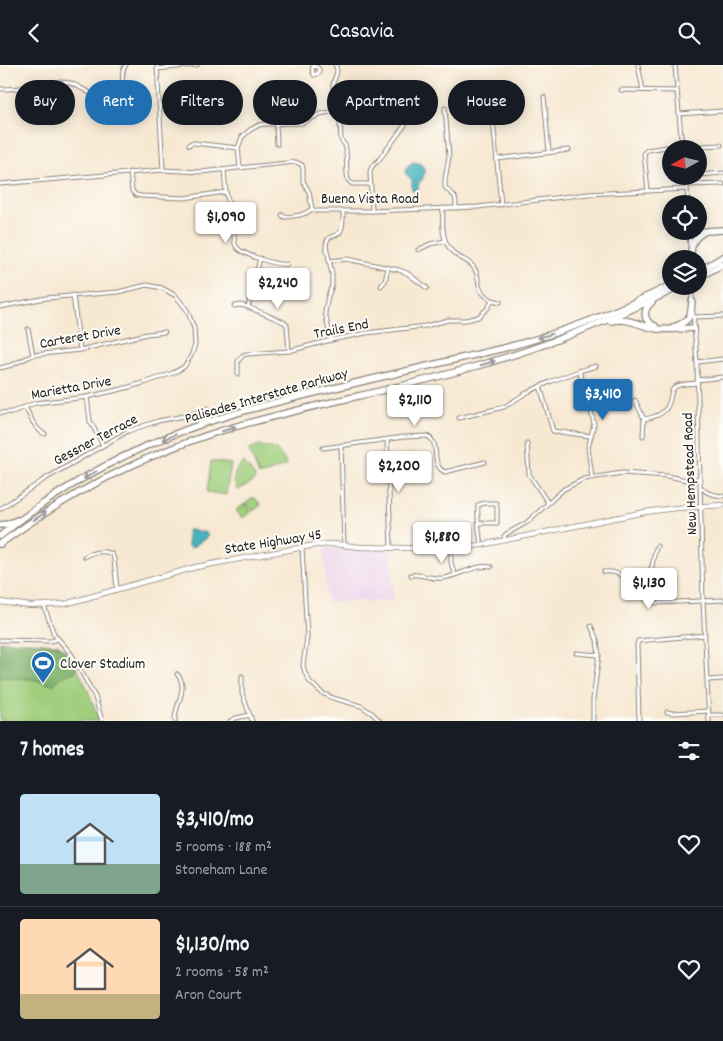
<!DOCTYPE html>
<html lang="en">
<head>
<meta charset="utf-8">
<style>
  body { margin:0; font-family:Dekko,sans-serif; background:#242831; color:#f1f3f6; height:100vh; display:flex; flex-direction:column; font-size:19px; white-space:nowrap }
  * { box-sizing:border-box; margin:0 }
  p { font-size:16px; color:#9ea1a6 }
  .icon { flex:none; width:28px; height:28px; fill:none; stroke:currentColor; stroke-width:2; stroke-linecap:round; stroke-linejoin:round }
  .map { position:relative; height:656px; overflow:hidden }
  .panel { display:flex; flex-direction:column; background:#171b24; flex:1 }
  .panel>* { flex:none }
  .hud { position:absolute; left:15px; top:15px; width:694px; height:45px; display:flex; gap:10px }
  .needle { width:32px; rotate:262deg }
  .buttons { position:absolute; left:662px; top:75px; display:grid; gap:10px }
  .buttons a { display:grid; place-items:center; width:45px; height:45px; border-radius:50%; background:#171b24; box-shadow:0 2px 12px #0003; font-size:25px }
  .price { position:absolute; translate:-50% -42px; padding:0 11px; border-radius:5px; background:#fff; color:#222; font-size:16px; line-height:32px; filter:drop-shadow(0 1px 2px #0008) }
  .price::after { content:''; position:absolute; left:50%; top:30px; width:15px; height:11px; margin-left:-8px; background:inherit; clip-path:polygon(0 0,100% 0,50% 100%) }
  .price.current { background:#1f6fb2; color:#fff }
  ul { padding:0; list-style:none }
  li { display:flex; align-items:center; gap:15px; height:125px; padding:0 20px }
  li+li { border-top:1px solid #363941 }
  li span { display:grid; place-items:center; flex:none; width:140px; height:100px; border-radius:5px; color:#555 }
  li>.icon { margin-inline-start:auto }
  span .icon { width:60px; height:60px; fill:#fffc; stroke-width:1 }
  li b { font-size:21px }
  h2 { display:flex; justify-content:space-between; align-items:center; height:60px; padding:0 20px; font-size:21px }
  .pill { padding:0 18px; border-radius:22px; background:#171b24; box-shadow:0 2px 12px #0003; font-size:18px; line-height:45px }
  .pill.current { background:#1f6fb2; color:#fff }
  header { display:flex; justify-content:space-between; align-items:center; height:65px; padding:0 20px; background:#171b24; font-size:22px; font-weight:600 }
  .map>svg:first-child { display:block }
</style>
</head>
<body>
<header><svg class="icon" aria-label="back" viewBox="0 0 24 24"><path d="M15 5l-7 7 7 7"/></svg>Casavia<svg class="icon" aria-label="search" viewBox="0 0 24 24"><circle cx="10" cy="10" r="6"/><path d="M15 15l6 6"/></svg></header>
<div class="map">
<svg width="723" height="656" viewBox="0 0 723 656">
  <rect width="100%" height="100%" fill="#fdfcf7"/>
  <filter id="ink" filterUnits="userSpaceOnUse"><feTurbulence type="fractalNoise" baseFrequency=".02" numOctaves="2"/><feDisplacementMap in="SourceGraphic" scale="10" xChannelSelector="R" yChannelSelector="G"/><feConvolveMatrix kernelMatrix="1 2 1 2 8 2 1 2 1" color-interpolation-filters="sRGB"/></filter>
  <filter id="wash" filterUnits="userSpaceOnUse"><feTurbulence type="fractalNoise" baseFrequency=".0096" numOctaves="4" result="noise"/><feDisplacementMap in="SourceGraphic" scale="20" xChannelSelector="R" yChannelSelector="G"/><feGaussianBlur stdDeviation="1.12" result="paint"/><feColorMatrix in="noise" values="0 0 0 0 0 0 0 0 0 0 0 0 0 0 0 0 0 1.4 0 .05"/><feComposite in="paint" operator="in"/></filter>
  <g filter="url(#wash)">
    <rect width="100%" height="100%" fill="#f7e8d2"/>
    <path fill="#ecd1ea" d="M324,483L392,485L393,536L327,537Z"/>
    <g fill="#9fce7c" stroke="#5e754c">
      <path d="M259,381C274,382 280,386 287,400L262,410H259L249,385Z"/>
      <path d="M211,396L231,399L226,430L207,427Z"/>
      <path d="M244,397L255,412L254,416L238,425C231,414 234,405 244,397Z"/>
      <path d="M254,432L261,440L253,446L246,438Z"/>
      <path d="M245,439L251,447L242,453L236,445Z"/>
      <path d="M0,578L58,579C79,600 90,628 99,656H0Z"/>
    </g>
    <path fill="#7fb16c" stroke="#4e6644" d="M0,576C13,577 53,576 62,583C69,588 74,597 76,606L61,612L53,620L32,614L0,612Z"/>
    <g fill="#45b4bf" stroke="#30686e">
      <path d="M414,97C420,98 423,100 425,106L422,115L419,117L418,124L413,126L412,124V115L405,108C406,102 408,99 414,97Z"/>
      <path d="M188,465C192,465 202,467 206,468L208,471L206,473L191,483L188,481L187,468Z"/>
    </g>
  </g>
  <g filter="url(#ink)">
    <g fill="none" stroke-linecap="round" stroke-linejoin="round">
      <g stroke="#8a8277" stroke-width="5">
        <g id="minor">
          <path d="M157,0L163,105"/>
          <path d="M335,0C340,7 334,12 333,19L335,46L340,56L341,75L345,80L346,84L347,109L348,115L352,119H370"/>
          <path d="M638,0L643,25"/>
          <path d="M675,0L682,84"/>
          <path d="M313,1L317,2L319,4V8L314,10C312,6 311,3 314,0"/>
          <path d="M157,4L197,0"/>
          <path d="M0,24C9,24 18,24 27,22C41,19 55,15 70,18C84,22 106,44 120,29C127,21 118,9 126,0"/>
          <path d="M621,25L677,26"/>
          <path d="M491,32L501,140"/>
          <path d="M544,32L549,87"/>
          <path d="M445,43L449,91L445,115V122C453,133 456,125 456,143"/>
          <path d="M679,49L723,46"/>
          <path d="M276,59L277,79"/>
          <path d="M189,80L191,78H194L238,83"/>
          <path d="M682,82L721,80"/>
          <path d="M497,94L569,85"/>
          <path d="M240,102L238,83L242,72L250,65L259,60L266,59L303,58L320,49L335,46"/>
          <path d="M224,105C225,114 225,124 227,132C229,141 235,144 235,154C235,162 232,174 236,181C239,189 279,201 287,199"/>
          <path d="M130,107L132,126L136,130L141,131L184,133L226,127"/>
          <path d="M699,110L723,108"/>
          <path d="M686,111L688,139"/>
          <path d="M0,119L163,105L201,107L296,97L302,100L303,104V116L309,127L312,144L315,146H372L478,142L588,129L687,124"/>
          <path d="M687,120L723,119"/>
          <path d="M648,126L644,88L647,85L667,82"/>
          <path d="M372,146L370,107C371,101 374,99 378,96L405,60L413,37"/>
          <path d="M282,150L284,152C295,151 304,151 312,144"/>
          <path d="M689,167L690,181"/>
          <path d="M418,185L430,179L445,176"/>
          <path d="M330,196L347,194L399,205L407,208L427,223"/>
          <path d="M381,221L385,216L388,203"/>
          <path d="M692,221V236"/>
          <path d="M73,230L80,285"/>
          <path d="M492,235L500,237"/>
          <path d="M234,241L241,240L248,242L284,257L287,260L289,286"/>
          <path d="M0,242L46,233L118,227L147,220L162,223L176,231L187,245L194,263L195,280L191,291L184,302L173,308L147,317L122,324L87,332L35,338L12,347L0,348"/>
          <path d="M248,242L260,193"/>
          <path d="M693,247L697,297L703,536L709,656"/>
          <path d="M693,252L723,251"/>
          <path d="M28,264L33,290"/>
          <path d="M331,275L325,247L328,231L332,221V209L326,180C328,168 334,174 340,167C344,161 343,152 343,146"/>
          <path d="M697,297L723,294"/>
          <path d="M0,303L12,300L33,290L80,285L147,269L165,267"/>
          <path d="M579,306L587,330L594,359L588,383L592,412"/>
          <path d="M238,309V296L243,290L247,289L289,286L331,275L366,268L426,261L448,255H466L478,252L488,243L492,235C472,224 483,216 474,203C471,197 464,195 459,192C441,181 442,162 443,143"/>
          <path d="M697,315L723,312"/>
          <path d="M540,321L553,366L590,371"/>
          <path d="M87,332L90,356L103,380"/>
          <path d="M635,335L644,354L643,371"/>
          <path d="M25,342C30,351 35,365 45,369"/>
          <path d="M459,353L504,342L528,327L552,316L579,306L596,301"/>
          <path d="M644,354C656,352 668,348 670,334C671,330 671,326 674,323C678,318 691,319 697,318"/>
          <path d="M387,374L391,482"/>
          <path d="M527,378L529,409L548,438"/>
          <path d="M341,380L344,480"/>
          <path d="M323,383L404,372L427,371C442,378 429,400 445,407L485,397"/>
          <path d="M701,422C706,429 715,430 723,431"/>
          <path d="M0,444L45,414L128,366L158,356L189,350L208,343"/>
          <path d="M478,458H497V442L496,438H485L478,440C477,453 479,467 481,480"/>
          <path d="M505,475L504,471L506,469L526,458L564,424L584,414L622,408L667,411L692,416L699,413"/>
          <path d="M302,482L307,572L303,600L305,608L310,617L322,628L333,633L361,641L373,649L380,656"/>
          <path d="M451,484V498L455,510"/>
          <path d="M84,492C91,487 104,485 112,489L114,494L117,524"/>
          <path d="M604,507C628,504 630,526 648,535C650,536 653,537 656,538L723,535"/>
          <path d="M411,510C422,508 432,515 443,513C459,511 475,499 491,502"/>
          <path d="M634,523C641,516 650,510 652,501C654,493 653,489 657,481"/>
          <path d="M44,541L54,569L72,590L88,619L95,632L102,656"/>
          <path d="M591,561L597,575L599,590L593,634V656"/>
          <path d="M0,575L51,576L58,574"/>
          <path d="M576,588L599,590"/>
          <path d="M242,611V628L252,656"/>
          <path d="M708,615L723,614"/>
          <path d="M667,647L672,648L709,646"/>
          <path d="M709,650H723"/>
          <path d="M175,656C174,640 190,623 177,609"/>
          <path d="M230,656L236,653L250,650"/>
          <path d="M639,656L637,580L638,576L705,570"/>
        </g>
      </g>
      <g stroke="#8a8277" stroke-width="6">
        <path id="major" d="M0,537L31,541L65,539L196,502L315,480L334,479L360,482L451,484L481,480L645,447L676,443L723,440"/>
      </g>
      <g stroke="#8a8277" stroke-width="8">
        <g id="highway">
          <path d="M689,167L723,165"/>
          <path d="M691,187C692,177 695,172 704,167"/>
          <path d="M699,206L723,192"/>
          <path d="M699,212L723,199"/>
          <path d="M652,237C642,245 643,256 655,261"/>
          <path d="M611,256C630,252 641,262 658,264C670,265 682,264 694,263"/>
          <path d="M674,262C690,256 691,252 692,236"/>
          <path d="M0,460L8,459L17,455"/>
          <path d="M0,471C56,425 120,389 188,364C234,347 282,336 330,324C388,310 446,297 504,283C562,268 617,247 671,220"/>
          <path d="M0,479C65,431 137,393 214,368C297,342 383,328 466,304C541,284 612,255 681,221"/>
        </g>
      </g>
      <use href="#minor" stroke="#fff" stroke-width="3"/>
      <use href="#major" stroke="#fff" stroke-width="4.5"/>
      <use href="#highway" stroke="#fff" stroke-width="5.5"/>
    </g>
    <defs><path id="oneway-shaft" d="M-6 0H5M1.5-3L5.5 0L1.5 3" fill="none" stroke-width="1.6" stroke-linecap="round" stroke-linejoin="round" transform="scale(1.25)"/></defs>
    <g stroke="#999">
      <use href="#oneway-shaft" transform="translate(545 271) rotate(163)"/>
      <use href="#oneway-shaft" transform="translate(488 298) rotate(-17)"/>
      <use href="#oneway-shaft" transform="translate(229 364) rotate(-17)"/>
      <use href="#oneway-shaft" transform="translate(169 372) rotate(158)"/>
      <use href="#oneway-shaft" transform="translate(90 410) rotate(150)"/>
      <use href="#oneway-shaft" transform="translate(40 451) rotate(-33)"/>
    </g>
  </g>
  <defs>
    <g id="stadium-pin" transform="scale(1.25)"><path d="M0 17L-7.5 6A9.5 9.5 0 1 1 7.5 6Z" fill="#1f6fb2" stroke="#fdfcf7"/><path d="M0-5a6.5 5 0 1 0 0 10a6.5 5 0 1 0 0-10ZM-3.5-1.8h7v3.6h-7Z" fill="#fff"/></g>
  </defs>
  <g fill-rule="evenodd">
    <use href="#stadium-pin" x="43" y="598"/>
  </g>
  <g text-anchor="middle" stroke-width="4" stroke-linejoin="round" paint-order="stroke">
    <g font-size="15" fill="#1c1c1c" stroke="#fdfcf7">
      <text x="370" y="138">Buena Vista Road</text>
      <text transform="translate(341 263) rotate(-11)" y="5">Trails End</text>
      <text transform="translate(80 271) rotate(-10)" y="5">Carteret Drive</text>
      <text transform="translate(71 322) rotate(-10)" y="5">Marietta Drive</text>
      <text transform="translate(266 330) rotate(-16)" y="5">Palisades Interstate Parkway</text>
      <text transform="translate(95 374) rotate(-28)" y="5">Gessner Terrace</text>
      <text transform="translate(689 409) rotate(-92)" y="5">New Hempstead Road</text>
      <text transform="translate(273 476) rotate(-9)" y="5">State Highway 45</text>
    </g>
    <g font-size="15" fill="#1c1c1c" stroke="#fdfcf7" text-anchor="start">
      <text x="60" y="603">Clover Stadium</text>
    </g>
  </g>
</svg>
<div class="buttons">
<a><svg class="needle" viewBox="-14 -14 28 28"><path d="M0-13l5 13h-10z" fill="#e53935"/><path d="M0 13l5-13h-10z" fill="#9ea1a6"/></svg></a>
<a><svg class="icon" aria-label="locate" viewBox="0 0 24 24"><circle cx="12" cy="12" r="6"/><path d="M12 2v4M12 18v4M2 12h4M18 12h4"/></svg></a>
<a><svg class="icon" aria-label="layers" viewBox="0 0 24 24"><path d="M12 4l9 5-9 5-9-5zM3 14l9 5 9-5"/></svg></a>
</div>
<b class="price" style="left:226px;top:179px">$1,090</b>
<b class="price" style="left:278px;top:245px">$2,240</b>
<b class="price current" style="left:603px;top:356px">$3,410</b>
<b class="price" style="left:415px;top:362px">$2,110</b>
<b class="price" style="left:399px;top:428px">$2,200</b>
<b class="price" style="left:442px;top:499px">$1,880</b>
<b class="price" style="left:649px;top:545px">$1,130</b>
<div class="hud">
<a class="pill">Buy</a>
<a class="pill current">Rent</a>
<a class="pill">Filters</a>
<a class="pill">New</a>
<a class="pill">Apartment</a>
<a class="pill">House</a>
</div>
</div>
<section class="panel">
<h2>7 homes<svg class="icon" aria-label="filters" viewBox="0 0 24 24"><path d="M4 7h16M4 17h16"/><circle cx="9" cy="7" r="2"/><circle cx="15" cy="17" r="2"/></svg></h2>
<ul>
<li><span style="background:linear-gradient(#bfe0f5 70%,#7fa58c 0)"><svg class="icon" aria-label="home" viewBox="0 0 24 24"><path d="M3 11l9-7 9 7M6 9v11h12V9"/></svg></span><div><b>$3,410/mo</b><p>5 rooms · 188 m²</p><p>Stoneham Lane</p></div><svg class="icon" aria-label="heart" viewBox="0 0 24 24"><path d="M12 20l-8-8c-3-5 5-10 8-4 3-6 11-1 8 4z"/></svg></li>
<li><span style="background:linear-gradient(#ffd9b3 75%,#c2b280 0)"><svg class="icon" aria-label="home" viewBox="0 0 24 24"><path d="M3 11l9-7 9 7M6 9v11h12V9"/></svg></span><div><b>$1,130/mo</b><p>2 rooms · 58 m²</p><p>Aron Court</p></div><svg class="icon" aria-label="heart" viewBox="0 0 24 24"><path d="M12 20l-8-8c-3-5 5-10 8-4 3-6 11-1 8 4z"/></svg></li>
</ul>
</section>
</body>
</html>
